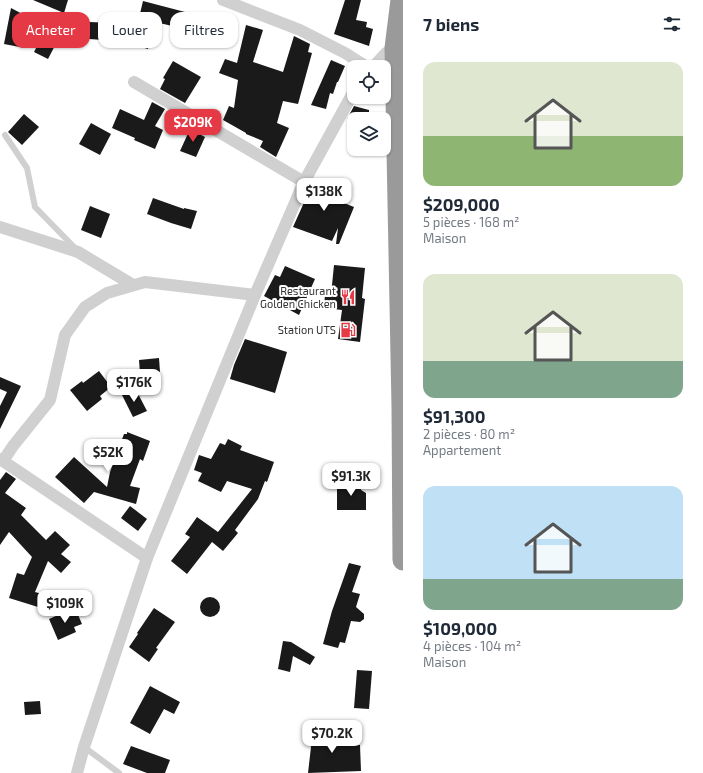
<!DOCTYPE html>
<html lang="fr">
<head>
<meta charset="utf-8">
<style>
  body { margin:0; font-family:"Exo 2",sans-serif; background:#f6f6f7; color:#1f2937; height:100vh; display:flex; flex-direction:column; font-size:15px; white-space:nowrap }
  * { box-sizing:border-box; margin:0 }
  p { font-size:13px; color:#747a83 }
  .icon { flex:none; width:22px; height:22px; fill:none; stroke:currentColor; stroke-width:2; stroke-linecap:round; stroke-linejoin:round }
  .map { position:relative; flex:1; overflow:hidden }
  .sheet { display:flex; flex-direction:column; background:#fff; width:300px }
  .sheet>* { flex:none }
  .hud { position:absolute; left:12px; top:12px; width:331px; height:36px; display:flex; gap:8px }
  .fabs { position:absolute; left:347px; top:60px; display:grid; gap:8px }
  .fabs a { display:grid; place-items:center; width:44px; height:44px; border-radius:8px; background:#fff; box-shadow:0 1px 3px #0004; font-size:20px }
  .price { position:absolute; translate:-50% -34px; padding:0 9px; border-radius:8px; background:#fff; color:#222; font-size:13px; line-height:26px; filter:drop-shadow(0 1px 2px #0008) }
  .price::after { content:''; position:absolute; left:50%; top:24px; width:12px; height:9px; margin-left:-6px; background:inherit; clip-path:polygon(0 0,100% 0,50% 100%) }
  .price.on { background:#e63946; color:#fff }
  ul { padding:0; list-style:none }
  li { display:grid; align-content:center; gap:8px; height:212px; padding:0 20px }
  li span { display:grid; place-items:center; height:124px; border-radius:12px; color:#555 }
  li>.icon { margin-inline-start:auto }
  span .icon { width:72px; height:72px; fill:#fffc; stroke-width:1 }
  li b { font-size:17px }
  h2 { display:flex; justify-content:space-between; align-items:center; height:48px; padding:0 20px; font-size:17px }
  .pill { padding:0 14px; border-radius:12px; background:#fff; box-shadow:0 1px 3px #0004; font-size:14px; line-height:36px }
  .pill.on { background:#e63946; color:#fff }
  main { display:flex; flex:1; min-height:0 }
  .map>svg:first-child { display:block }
</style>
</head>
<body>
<main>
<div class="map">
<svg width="403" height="773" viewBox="0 0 403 773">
  <rect width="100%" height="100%" fill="#fff"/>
  <g fill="#1a1a1a">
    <path d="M33,0H68L64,13Z"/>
    <path d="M345,0H361L356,20L367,22L366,27L373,29L369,46L334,34Z"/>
    <path d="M143,1L185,12L181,28L155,22L148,49L127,43L129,38L103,36V40L89,39V22L142,24L138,22Z"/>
    <path d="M11,8L30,18L25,48L4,44Z"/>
    <path d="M246,25L263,30L253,62L283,72L294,36L310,44L308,52L312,53L298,104L283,101L277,123L289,128L276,157L260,147L263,141L246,134V133L223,120L229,106L234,108L238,80L219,73L225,59L237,63Z"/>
    <path d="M47,27L61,34L48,59L34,52Z"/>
    <path d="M331,60L345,66L338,82H337L333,94L330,93L326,109L311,105Z"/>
    <path d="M173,61L201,77L185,103L160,89L165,79L163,78Z"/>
    <path d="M152,102L165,109L155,126L163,130L155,149L134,140L135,138L112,128L120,109L144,120Z"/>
    <path d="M354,106L369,110V119H347Z"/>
    <path d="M24,114L39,127L22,145L8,132Z"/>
    <path d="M91,123L111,134L100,155L79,144Z"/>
    <path d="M190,129L205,137L196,157L180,151Z"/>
    <path d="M315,178L326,182L342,186L339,198L345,201L344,203L354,207L339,244H336L338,228L332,241L293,227Z"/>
    <path d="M153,198L184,209V208L197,211L191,229L171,223L147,214Z"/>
    <path d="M90,206L110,214L101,238L81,230Z"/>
    <path d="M334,265L365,268L362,298L365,299L360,342L338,339L342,310L324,308L325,294L331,295Z"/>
    <path d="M285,266L315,279L299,315L264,296L275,275L280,277Z"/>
    <path d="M245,339L287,352L275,393L230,379L234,365Z"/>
    <path d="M159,358L160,372L140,374L139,360Z"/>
    <path d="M99,371L111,387L100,396L102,399L87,411L70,390L82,381L83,383Z"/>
    <path d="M0,377L21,386L0,429V406L7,392L0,389Z"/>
    <path d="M135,388L147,411L133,417L122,395Z"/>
    <path d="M127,432L150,441L143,461L140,459L130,486L140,488L136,504L94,492L84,503L55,477L74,457L107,487L110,472L124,434H127Z"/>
    <path d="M228,439L242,446L240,450L274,462L267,482L265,481L258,499L235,530L238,533L223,551L212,542L187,574L171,561L190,537L185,534L197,517L218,532L252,489L227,481L221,492L198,481L202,473L194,470L199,455L211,459L220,443L225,445Z"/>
    <path d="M6,472L16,479L5,493L26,508L21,515L46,540L55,531L70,545L61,554L71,562L61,573L48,561L35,592L42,594L38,607L9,598L17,573L24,575L32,557L9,532L0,545V480Z"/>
    <path d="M337,483H361V490L366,493V510H337Z"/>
    <path d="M130,506L147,519L138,531L121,518Z"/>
    <path d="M349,563L361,566L352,592L360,594L356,607L364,614V619L360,622L351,621L345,643L340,642L338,648L323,644L332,611Z"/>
    <circle cx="210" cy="607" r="10"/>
    <path d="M154,608L175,622L156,648L158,649L149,662L129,647L138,634L137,633Z"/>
    <path d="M76,610L82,624L74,627L76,632L58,640L49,619L67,611L68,614Z"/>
    <path d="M283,641L291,642L315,657L310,665L293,656L290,672L278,669Z"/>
    <path d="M357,670L372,671L369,709L354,708Z"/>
    <path d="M150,686L180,702L174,714L164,709L150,734L130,723Z"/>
    <path d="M40,701L41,714L25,715L24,702Z"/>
    <path d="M314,721L327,723L324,746L360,745L361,771L308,773Z"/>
    <path d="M131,746L170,760L165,773H147L123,764Z"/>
  </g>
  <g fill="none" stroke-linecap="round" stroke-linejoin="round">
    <g stroke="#d0d0d0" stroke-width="6">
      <path d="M5,135L27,168L35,207L75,248"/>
      <path d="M84,747L119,773"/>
    </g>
    <g stroke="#d0d0d0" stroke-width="12">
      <path d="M223,0L300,30L345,53L367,67"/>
      <path d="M373,67L386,53L395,48"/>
      <path d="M134,82L304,182"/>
      <path d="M0,227L78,252L133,285"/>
      <path d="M0,459L147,558"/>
      <path d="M3,461L13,446L50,400L65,335L85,307L107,293L145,282L255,295"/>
      <path d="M77,773L84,747L147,558L255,295L304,182L354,91"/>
    </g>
    <path stroke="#9a9a9a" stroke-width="21" d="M401,0L395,48L402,407L403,560"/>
  </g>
  <defs>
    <g id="restaurant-bare" transform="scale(1.2)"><path d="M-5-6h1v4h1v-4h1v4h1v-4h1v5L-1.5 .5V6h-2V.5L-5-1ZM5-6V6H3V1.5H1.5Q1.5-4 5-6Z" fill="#e63946" stroke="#fff" stroke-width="2.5" paint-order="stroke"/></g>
    <g id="fuel-bare" transform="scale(1.2)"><path d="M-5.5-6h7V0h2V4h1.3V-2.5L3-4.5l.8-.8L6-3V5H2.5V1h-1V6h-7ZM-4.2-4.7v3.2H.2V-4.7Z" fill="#e63946" stroke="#fff" stroke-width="2.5" paint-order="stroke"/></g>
  </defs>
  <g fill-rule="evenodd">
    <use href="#restaurant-bare" x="348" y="297"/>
    <use href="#fuel-bare" x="348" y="330"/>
  </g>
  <g text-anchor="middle" stroke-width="4" stroke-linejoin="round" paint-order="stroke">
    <g font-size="11" fill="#333" stroke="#fff" text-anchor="end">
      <text x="336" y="295">Restaurant<tspan x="336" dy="13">Golden Chicken</tspan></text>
      <text x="336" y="334">Station UTS</text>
    </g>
  </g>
</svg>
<div class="fabs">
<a><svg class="icon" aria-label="locate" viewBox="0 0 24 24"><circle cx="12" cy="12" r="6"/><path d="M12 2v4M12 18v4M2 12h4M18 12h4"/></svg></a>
<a><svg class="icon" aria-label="layers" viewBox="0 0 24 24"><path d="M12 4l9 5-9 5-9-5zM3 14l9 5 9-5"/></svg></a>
</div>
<b class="price on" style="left:193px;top:143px">$209K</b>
<b class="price" style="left:324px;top:212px">$138K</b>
<b class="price" style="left:134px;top:403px">$176K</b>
<b class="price" style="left:108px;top:473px">$52K</b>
<b class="price" style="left:351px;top:497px">$91.3K</b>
<b class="price" style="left:65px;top:624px">$109K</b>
<b class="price" style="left:332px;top:754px">$70.2K</b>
<div class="hud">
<a class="pill on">Acheter</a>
<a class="pill">Louer</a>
<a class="pill">Filtres</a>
</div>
</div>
<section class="sheet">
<h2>7 biens<svg class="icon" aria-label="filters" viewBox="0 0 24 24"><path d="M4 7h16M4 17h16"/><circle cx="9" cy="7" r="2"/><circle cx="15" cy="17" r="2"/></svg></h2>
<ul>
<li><span style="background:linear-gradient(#dfe7d0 60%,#8fb573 0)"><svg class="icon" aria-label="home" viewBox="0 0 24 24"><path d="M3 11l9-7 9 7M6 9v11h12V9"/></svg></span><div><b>$209,000</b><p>5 pièces · 168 m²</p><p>Maison</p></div></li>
<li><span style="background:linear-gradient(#dfe7d0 70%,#7fa58c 0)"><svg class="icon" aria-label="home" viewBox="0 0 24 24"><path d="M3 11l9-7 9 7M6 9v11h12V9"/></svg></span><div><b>$91,300</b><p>2 pièces · 80 m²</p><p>Appartement</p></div></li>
<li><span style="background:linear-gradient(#bfe0f5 75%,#7fa58c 0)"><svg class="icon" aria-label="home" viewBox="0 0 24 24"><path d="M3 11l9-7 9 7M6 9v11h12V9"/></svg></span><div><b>$109,000</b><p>4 pièces · 104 m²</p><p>Maison</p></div></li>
</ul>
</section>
</main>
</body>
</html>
